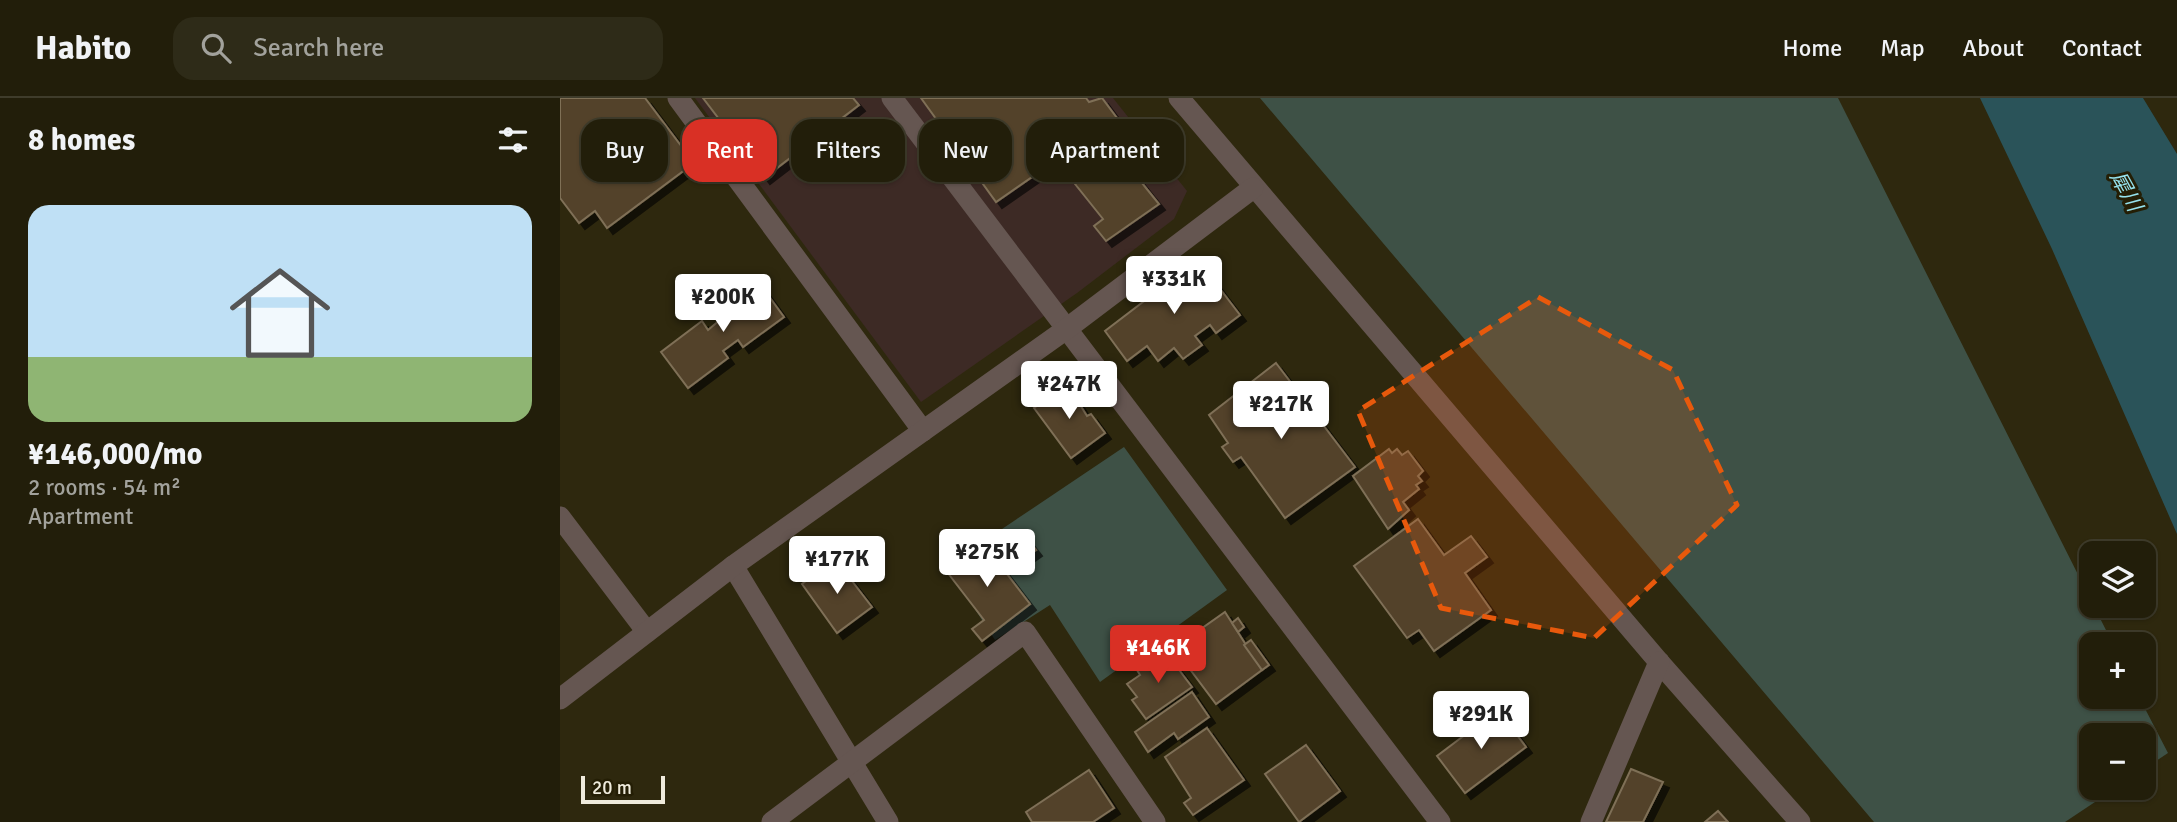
<!DOCTYPE html>
<html lang="en">
<head>
<meta charset="utf-8">
<style>
  body { margin:0; font-family:Signika,"Noto Sans JP",sans-serif; background:#2e2b18; color:#f1f3f6; height:100vh; display:flex; flex-direction:column; font-size:26px; white-space:nowrap }
  * { box-sizing:border-box; margin:0 }
  p { font-size:23px; color:#a2a29c }
  .icon { flex:none; width:38px; height:38px; fill:none; stroke:currentColor; stroke-width:2; stroke-linecap:round; stroke-linejoin:round }
  .map { position:relative; flex:1; overflow:hidden }
  .drawer { display:flex; flex-direction:column; background:#221e0a; width:560px }
  .drawer>* { flex:none }
  .hud { position:absolute; left:21px; top:21px; width:665px; height:63px; display:flex; gap:14px }
  .tools { position:absolute; left:1519px; top:443px; display:grid; gap:14px }
  .tools a { display:grid; place-items:center; width:77px; height:77px; border-radius:14px; background:#221e0a; box-shadow:0 2px 5px #0004,0 0 0 2px #3f3c2b; font-size:35px }
  .scale { position:absolute; left:21px; bottom:18px; width:84px; box-sizing:border-box; padding-left:7px; border:4px solid #efebdc; border-top:0; font-size:19px; line-height:24px; white-space:nowrap; color:#efebdc; -webkit-text-stroke:5px #241e05; paint-order:stroke }
  .price { position:absolute; translate:-50% -60px; padding:0 16px; border-radius:7px; background:#fff; color:#222; font-size:23px; line-height:46px; filter:drop-shadow(0 2px 4px #0008) }
  .price::after { content:''; position:absolute; left:50%; top:42px; width:21px; height:16px; margin-left:-10px; background:inherit; clip-path:polygon(0 0,100% 0,50% 100%) }
  .price.on { background:#d93025; color:#fff }
  ul { padding:0; list-style:none }
  li { display:grid; align-content:center; gap:14px; height:371px; padding:0 28px }
  li+li { border-top:2px solid #3f3c2b }
  li span { display:grid; place-items:center; height:217px; border-radius:21px; color:#555 }
  li>.icon { margin-inline-start:auto }
  span .icon { width:126px; height:126px; fill:#fffc; stroke-width:1 }
  li b { font-size:30px }
  h2 { display:flex; justify-content:space-between; align-items:center; height:84px; padding:0 28px; font-size:30px }
  .tag { padding:0 24px; border-radius:21px; background:#221e0a; box-shadow:0 2px 5px #0004,0 0 0 2px #3f3c2b; font-size:24px; line-height:63px }
  .tag.on { background:#d93025; color:#fff }
  header { display:flex; align-items:center; gap:42px; box-sizing:border-box; height:98px; padding:0 35px; background:#221e0a; border-bottom:2px solid #3f3c2b }
  header strong { font-size:33px }
  nav { display:flex; gap:38px; margin-inline-start:auto; font-size:24px }
  .search { width:490px; height:63px; background:#2e2b18; display:flex; align-items:center; gap:18px; box-sizing:border-box; padding:0 24px; border-radius:21px; color:#a2a29c; font-size:26px }
  main { display:flex; flex:1; min-height:0 }
  .map>svg:first-child { display:block }
</style>
</head>
<body>
<header>
<strong>Habito</strong>
<div class="search"><svg class="icon" aria-label="search" viewBox="0 0 24 24"><circle cx="10" cy="10" r="6"/><path d="M15 15l6 6"/></svg>Search here</div>
<nav><a>Home</a><a>Map</a><a>About</a><a>Contact</a></nav>
</header>
<main>
<section class="drawer">
<h2>8 homes<svg class="icon" aria-label="filters" viewBox="0 0 24 24"><path d="M4 7h16M4 17h16"/><circle cx="9" cy="7" r="2"/><circle cx="15" cy="17" r="2"/></svg></h2>
<ul>
<li><span style="background:linear-gradient(#bfe0f5 70%,#8fb573 0)"><svg class="icon" aria-label="home" viewBox="0 0 24 24"><path d="M3 11l9-7 9 7M6 9v11h12V9"/></svg></span><div><b>¥146,000/mo</b><p>2 rooms · 54 m²</p><p>Apartment</p></div></li>
</ul>
</section>
<div class="map">
<svg width="1617" height="724" viewBox="0 0 1617 724">
  <defs>
    <filter id="shadow"><feDropShadow dx="6" dy="6" stdDeviation="0" flood-color="#0009"/></filter>
  </defs>
  <rect width="100%" height="100%" fill="#2e280e"/>
  <path fill="#3d2a25" d="M135,0H553L627,93L614,121L517,195L361,304Z"/>
  <g fill="#3e5146">
    <path d="M700,0H1278L1553,546H1531V598L1579,599L1608,655L1584,671V637H1531V690H1556L1505,724H1314Z"/>
    <path d="M564,349L667,492L540,584L490,507L435,542L387,468Z"/>
  </g>
  <path fill="#2a5359" d="M1420,0H1583L1617,56V436L1492,151Z"/>
  <g fill="#52432c" stroke="#7f6f57" stroke-width="2" filter="url(#shadow)">
    <path d="M0,0H85L134,65L47,130L35,113L19,125L0,100Z"/>
    <path d="M143,0H293L299,7L204,80Z"/>
    <path d="M361,0H526L529,4L542,0L557,20L436,104Z"/>
    <path d="M557,54L599,106L546,143L534,128L543,121L515,86Z"/>
    <path d="M638,162L680,217L656,235L650,227L635,238L642,247L623,261L614,250L598,263L587,248L567,263L545,233Z"/>
    <path d="M197,182L224,219L183,249L178,242L163,253L168,260L128,290L101,254L142,223L148,232L161,221L156,213Z"/>
    <path d="M716,265L795,369L725,420L681,359L673,364L662,349L668,345L649,317Z"/>
    <path d="M507,286L527,318L531,316L545,335L511,360L474,310Z"/>
    <path d="M829,351L832,355L837,351L842,357L848,353L863,373L858,378L862,383L856,387L859,391L843,404L849,412L828,431L793,378Z"/>
    <path d="M858,421L884,457L911,438L927,459L905,475L931,512L874,553L859,532L847,540L794,468Z"/>
    <path d="M465,438L476,452L462,462L451,448Z"/>
    <path d="M421,442L470,506L422,543L412,531L424,522L384,470Z"/>
    <path d="M275,461L312,509L277,535L242,486Z"/>
    <path d="M665,514L702,572L656,606L614,550Z"/>
    <path d="M678,520L684,529L678,534L672,525Z"/>
    <path d="M691,542L709,567L702,572L684,547Z"/>
    <path d="M604,552L632,589L586,621L572,602L577,599L567,586L580,577L577,572Z"/>
    <path d="M632,594L649,619L618,641L614,635L588,654L575,634Z"/>
    <path d="M938,612L966,649L905,695L877,658Z"/>
    <path d="M647,630L684,682L633,717L624,705L631,700L605,659Z"/>
    <path d="M746,647L780,693L739,724L705,676Z"/>
    <path d="M1071,671L1103,684L1083,724H1046Z"/>
    <path d="M529,672L554,710L533,724H472L466,714Z"/>
    <path d="M1158,713L1168,724H1145Z"/>
  </g>
  <g fill="none" stroke-linecap="round" stroke-linejoin="round">
    <g stroke="#655651" stroke-width="21">
      <path d="M118,0L363,333"/>
      <path d="M332,0L880,724"/>
      <path d="M619,0L1099,564L1240,724"/>
      <path d="M0,419L87,534"/>
      <path d="M173,468L328,724"/>
      <path d="M0,601L173,468L505,232L693,90"/>
      <path d="M212,724L465,534L595,724"/>
      <path d="M1031,724L1099,564"/>
    </g>
  </g>
  <path fill="#e8590c" fill-opacity="0.2" stroke="#e8590c" stroke-width="5" stroke-dasharray="14 9" stroke-linejoin="round" d="M978,199L1113,272L1177,407L1034,540L881,510L798,313Z"/>
  <g text-anchor="middle" stroke-width="6" stroke-linejoin="round" paint-order="stroke">
    <g font-size="21" font-style="italic" fill="#96e3ee" stroke="#241e05">
      <text transform="translate(1566 93) rotate(61)" y="7">犀川</text>
    </g>
  </g>
</svg>
<div class="tools">
<a><svg class="icon" aria-label="layers" viewBox="0 0 24 24"><path d="M12 4l9 5-9 5-9-5zM3 14l9 5 9-5"/></svg></a>
<a>+</a>
<a>−</a>
</div>
<div class="scale">20 m</div>
<b class="price" style="left:614px;top:218px">¥331K</b>
<b class="price" style="left:163px;top:236px">¥200K</b>
<b class="price" style="left:509px;top:323px">¥247K</b>
<b class="price" style="left:721px;top:343px">¥217K</b>
<b class="price" style="left:427px;top:491px">¥275K</b>
<b class="price" style="left:277px;top:498px">¥177K</b>
<b class="price on" style="left:598px;top:587px">¥146K</b>
<b class="price" style="left:921px;top:653px">¥291K</b>
<div class="hud">
<a class="tag">Buy</a>
<a class="tag on">Rent</a>
<a class="tag">Filters</a>
<a class="tag">New</a>
<a class="tag">Apartment</a>
</div>
</div>
</main>
</body>
</html>
